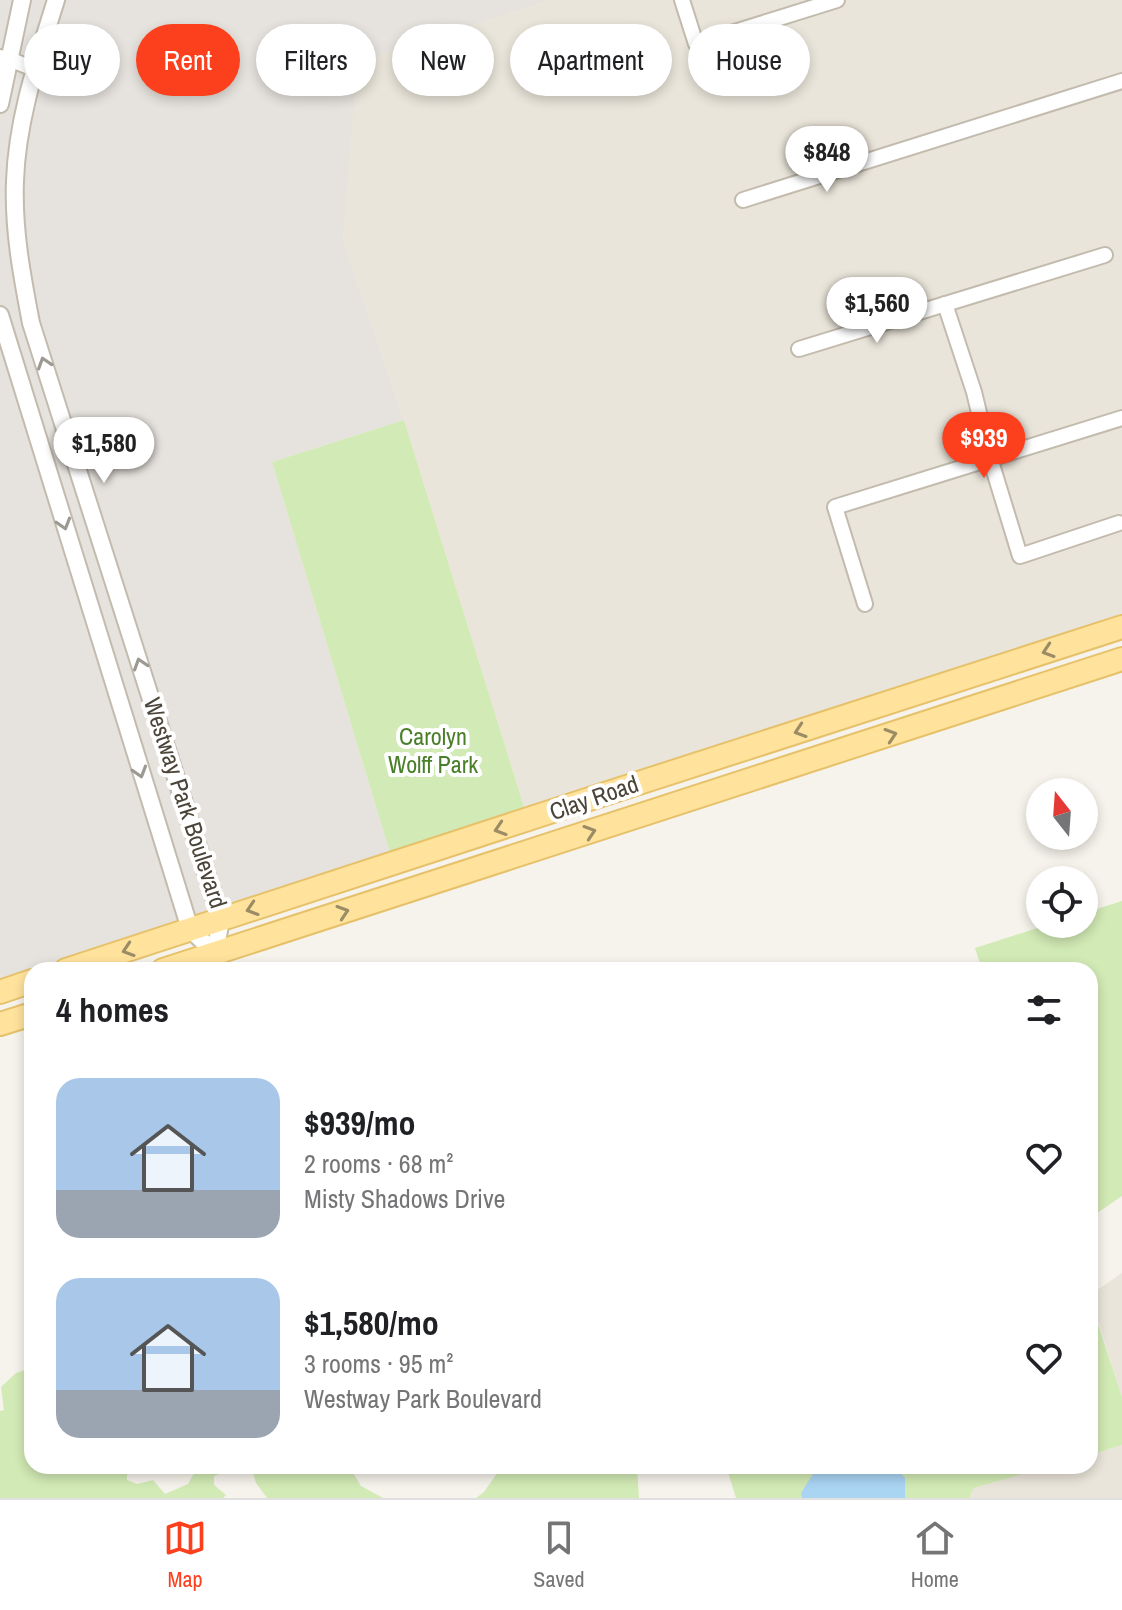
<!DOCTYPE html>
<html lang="en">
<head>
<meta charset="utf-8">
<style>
  body { margin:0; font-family:"Archivo Narrow",sans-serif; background:#f2f2f2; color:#202124; height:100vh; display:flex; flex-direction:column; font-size:30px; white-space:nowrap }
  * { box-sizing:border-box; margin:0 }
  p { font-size:26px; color:#757577 }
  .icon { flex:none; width:44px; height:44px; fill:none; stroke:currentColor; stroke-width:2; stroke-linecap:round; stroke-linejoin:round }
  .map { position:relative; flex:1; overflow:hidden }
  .panel { position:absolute; left:24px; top:962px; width:1074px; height:512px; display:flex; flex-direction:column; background:#fff; border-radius:24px; box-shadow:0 4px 12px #0003 }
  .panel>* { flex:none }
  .top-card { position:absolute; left:24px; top:24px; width:1074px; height:72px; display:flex; gap:16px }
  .needle { width:52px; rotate:343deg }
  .fabs { position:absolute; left:1026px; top:778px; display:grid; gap:16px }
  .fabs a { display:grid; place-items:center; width:72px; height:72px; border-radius:50%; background:#fff; box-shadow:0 4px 12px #0003; font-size:40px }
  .price { position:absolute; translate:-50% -68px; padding:0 18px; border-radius:28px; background:#fff; color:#222; font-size:26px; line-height:52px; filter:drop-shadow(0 2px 4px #0008) }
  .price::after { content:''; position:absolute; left:50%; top:48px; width:24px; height:18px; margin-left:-12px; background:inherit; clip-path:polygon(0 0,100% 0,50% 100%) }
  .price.current { background:#fc3f1d; color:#fff }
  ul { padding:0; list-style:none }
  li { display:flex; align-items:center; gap:24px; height:200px; padding:0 32px }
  li span { display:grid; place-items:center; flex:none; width:224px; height:160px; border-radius:24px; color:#555 }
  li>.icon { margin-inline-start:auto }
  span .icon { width:96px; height:96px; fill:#fffc; stroke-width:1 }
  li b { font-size:34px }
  h2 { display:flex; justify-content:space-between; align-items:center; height:96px; padding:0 32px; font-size:34px }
  .pill { padding:0 28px; border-radius:36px; background:#fff; box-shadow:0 4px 12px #0003; font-size:28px; line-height:72px }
  .pill.current { background:#fc3f1d; color:#fff }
  .menu { display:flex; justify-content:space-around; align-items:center; height:112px; border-top:2px solid #e0e0e0; background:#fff; font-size:22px; color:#757577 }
  .menu a { display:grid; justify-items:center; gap:4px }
  .menu .current { color:#fc3f1d }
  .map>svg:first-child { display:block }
</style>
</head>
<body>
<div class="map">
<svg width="1122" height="1498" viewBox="0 0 1122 1498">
  <rect width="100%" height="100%" fill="#f6f3ec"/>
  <g fill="#eae5da">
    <path d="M551,0H1122V627L528,820L404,420L343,241L356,61Z"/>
    <path d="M1122,1273V1397L1090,1295Z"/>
    <path d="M1122,1445V1498H969L974,1488L1051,1466H1090V1455Z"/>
  </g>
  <path fill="#e6e2dd" d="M0,0H551L357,61L343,241L404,420L272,462L393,863L66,970H32V981L0,992Z"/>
  <g fill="#d2eab5">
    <path d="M404,420L528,820L393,863L272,462Z"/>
    <path d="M1122,901V1196L1090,1218V970H982L975,948L1050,924H1084V913Z"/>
    <path d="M1090,1299L1122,1397V1445L1090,1455Z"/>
    <path d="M31,1368L32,1466H127V1480L137,1484L153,1480L165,1494L188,1484L198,1466H227L229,1468L223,1473L214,1476V1485L226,1495L223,1498H0V1411L4,1410L1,1387L16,1373Z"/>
    <path d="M251,1466H349L361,1486L383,1498H267L256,1483Z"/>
    <path d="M502,1466H637L639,1498H476L484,1492Z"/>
    <path d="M726,1466H1051L974,1488L969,1498H736Z"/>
  </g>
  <path fill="#a9d4f2" d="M818,1466H899L897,1469L905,1478V1498H802L801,1493Z"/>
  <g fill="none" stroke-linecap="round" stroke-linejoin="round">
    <g stroke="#c2bbae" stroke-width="18">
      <g id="minor">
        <path d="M682,0L696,44L837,0"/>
        <path d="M0,57L9,59L34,69"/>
        <path d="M743,200L1122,81"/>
        <path d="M945,304L974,392L990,458L1020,556L1119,523"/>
        <path d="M799,349L1105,255"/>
        <path d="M865,604L835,507L1122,418"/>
      </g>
    </g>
    <g stroke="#c2bbae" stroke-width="20">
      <g id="tertiary">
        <path d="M56,0C38,58 17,119 15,181C13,229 22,276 31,323L221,919L215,953"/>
        <path d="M0,104L22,0"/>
        <path d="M0,315L190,929L215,953"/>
      </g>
    </g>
    <g stroke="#e6c16a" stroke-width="26">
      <g id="primary">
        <path d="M66,970L614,791L1122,627"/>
        <path d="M163,970L1122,659"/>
        <path d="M0,992L32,981"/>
        <path d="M0,1024L32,1014"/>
      </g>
    </g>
    <use href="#minor" stroke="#fff" stroke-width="14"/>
    <use href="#tertiary" stroke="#fff" stroke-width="16"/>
    <use href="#primary" stroke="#ffe39c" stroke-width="22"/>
  </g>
  <defs><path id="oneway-chevron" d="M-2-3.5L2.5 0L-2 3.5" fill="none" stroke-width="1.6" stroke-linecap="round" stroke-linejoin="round" transform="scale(2)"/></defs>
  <g stroke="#9c9892">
    <use href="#oneway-chevron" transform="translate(44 363) rotate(-108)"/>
    <use href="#oneway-chevron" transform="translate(64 524) rotate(73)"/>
    <use href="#oneway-chevron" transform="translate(140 664) rotate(-108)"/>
    <use href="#oneway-chevron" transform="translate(140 772) rotate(73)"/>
  </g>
  <g stroke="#9c8c66">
    <use href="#oneway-chevron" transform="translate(1048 651) rotate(162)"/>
    <use href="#oneway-chevron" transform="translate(800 731) rotate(162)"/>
    <use href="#oneway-chevron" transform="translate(891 735) rotate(-18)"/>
    <use href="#oneway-chevron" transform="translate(500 829) rotate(162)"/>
    <use href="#oneway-chevron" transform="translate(590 832) rotate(-18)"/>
    <use href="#oneway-chevron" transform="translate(252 909) rotate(162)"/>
    <use href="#oneway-chevron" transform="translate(343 912) rotate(-18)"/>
    <use href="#oneway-chevron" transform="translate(128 950) rotate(162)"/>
  </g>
  <g text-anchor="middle" stroke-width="8" stroke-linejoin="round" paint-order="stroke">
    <g font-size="24" fill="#4a7f2a" stroke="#fff">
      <text x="433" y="745">Carolyn<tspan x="433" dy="28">Wolff Park</tspan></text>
    </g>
    <g font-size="24" fill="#4b4439" stroke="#fff">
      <text transform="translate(594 798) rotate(-19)" y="8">Clay Road</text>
      <text transform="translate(185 803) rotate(72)" y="8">Westway Park Boulevard</text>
    </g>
  </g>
</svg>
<div class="fabs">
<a><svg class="needle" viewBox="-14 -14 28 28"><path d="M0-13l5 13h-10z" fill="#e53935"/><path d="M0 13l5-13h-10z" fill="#757577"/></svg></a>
<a><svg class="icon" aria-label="locate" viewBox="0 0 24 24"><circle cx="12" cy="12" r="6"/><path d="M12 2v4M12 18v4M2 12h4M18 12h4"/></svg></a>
</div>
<b class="price" style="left:827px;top:194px">$848</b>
<b class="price" style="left:877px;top:345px">$1,560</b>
<b class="price current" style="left:984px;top:480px">$939</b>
<b class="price" style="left:104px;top:485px">$1,580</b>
<div class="top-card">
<a class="pill">Buy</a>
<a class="pill current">Rent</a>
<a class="pill">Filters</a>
<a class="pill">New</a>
<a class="pill">Apartment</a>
<a class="pill">House</a>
</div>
<section class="panel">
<h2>4 homes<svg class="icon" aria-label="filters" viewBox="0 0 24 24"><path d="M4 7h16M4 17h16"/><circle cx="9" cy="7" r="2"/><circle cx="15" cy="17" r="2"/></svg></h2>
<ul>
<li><span style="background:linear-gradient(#a9c7e8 70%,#9aa5b1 0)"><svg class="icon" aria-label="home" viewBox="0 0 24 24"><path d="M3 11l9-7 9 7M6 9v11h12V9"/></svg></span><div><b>$939/mo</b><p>2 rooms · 68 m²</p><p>Misty Shadows Drive</p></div><svg class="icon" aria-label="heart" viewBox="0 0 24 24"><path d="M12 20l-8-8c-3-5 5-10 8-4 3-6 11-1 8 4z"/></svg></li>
<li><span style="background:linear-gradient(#a9c7e8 70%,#9aa5b1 0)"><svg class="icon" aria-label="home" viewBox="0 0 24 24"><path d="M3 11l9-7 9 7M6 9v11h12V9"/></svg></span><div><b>$1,580/mo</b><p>3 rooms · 95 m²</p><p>Westway Park Boulevard</p></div><svg class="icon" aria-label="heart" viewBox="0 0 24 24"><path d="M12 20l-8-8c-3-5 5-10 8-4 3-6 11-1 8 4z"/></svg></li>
</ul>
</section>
</div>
<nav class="menu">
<a class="current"><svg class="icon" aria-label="map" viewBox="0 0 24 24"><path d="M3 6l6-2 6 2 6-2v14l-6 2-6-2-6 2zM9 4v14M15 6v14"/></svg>Map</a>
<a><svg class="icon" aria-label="saved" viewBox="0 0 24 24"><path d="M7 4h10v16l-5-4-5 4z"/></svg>Saved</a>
<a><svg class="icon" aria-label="home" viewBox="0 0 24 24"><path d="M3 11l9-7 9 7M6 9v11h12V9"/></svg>Home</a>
</nav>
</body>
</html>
